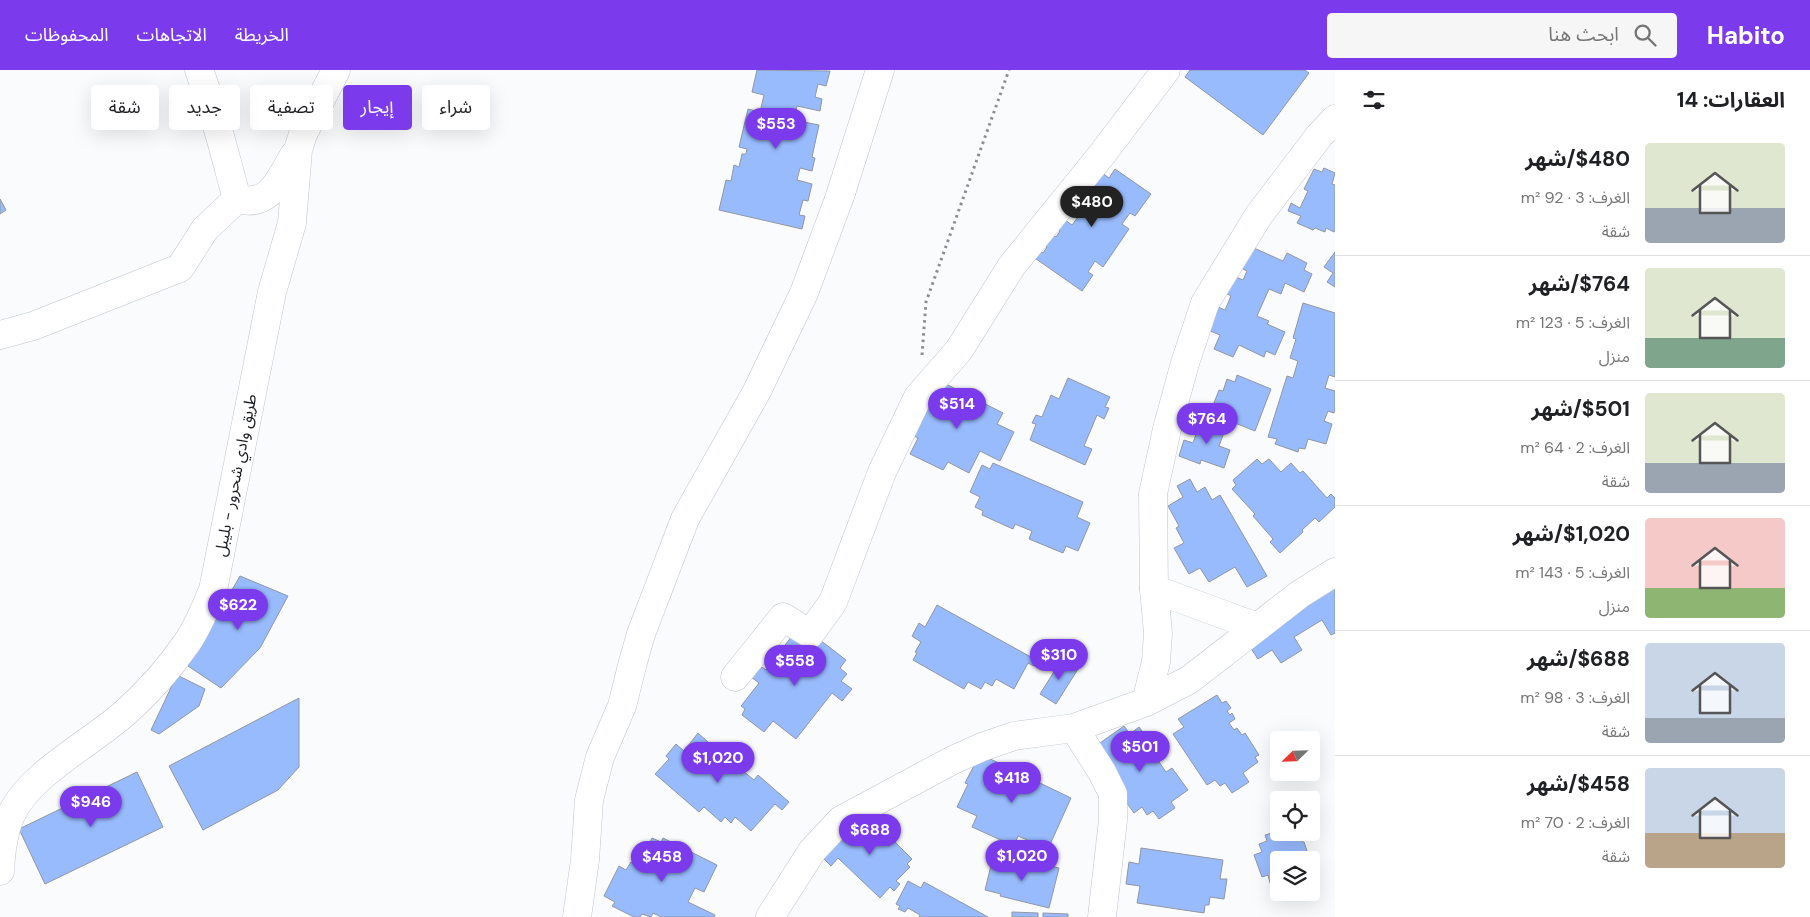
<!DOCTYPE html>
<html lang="ar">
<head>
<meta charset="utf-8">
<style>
  body { margin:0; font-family:"DM Sans","Noto Sans Arabic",sans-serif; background:#f6f6f6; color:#202124; direction:rtl; height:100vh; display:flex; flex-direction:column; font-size:19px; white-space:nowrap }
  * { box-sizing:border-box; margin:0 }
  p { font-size:16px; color:#757577 }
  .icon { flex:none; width:28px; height:28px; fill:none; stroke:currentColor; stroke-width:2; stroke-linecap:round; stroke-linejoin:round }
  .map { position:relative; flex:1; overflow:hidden; direction:ltr }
  .drawer { display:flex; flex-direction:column; background:#fff; width:475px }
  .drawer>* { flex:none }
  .top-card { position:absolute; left:15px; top:15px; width:475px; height:45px; direction:rtl; display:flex; gap:10px }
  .needle { width:32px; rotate:247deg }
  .tools { position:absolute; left:1270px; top:661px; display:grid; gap:10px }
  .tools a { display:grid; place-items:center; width:50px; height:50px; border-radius:5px; background:#fff; box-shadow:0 5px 20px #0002; font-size:25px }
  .price { position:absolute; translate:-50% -42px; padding:0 11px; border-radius:18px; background:#7c3aed; color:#fff; font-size:16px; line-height:32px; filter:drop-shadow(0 1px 2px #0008) }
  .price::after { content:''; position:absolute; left:50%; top:30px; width:15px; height:11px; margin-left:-8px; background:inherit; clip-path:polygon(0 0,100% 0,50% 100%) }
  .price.current { background:#222; color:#fff }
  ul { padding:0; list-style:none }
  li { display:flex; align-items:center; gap:15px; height:125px; padding:0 25px }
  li+li { border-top:1px solid #e0e0e0 }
  li span { display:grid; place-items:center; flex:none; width:140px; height:100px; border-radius:5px; color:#555 }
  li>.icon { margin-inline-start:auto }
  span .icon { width:60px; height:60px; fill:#fffc; stroke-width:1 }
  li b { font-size:21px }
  h2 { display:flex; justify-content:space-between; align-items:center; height:60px; padding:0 25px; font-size:21px }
  .tag { padding:0 18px; border-radius:5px; background:#fff; box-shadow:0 5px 20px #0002; font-size:18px; line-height:45px }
  .tag.current { background:#7c3aed; color:#fff }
  header { display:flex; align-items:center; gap:30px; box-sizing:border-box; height:70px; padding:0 25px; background:#7c3aed; color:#fff }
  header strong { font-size:24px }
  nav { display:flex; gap:28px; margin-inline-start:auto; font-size:18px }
  .search { width:350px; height:45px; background:#f6f6f6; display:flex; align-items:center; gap:12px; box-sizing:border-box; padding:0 18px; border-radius:5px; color:#757577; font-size:19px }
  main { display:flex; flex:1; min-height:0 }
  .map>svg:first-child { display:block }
</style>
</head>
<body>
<header>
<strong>Habito</strong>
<div class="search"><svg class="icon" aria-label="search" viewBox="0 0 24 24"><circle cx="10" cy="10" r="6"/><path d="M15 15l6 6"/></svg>ابحث هنا</div>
<nav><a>الخريطة</a><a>الاتجاهات</a><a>المحفوظات</a></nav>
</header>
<main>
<section class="drawer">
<h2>العقارات: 14<svg class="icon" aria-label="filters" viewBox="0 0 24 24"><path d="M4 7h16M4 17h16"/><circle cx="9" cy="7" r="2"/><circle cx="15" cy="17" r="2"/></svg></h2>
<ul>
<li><span style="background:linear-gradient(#dfe7d0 65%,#9aa5b1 0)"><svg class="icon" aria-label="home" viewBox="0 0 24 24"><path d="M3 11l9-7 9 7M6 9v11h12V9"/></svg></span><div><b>$480/شهر</b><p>الغرف: 3 · 92 m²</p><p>شقة</p></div></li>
<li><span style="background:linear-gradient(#dfe7d0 70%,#7fa58c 0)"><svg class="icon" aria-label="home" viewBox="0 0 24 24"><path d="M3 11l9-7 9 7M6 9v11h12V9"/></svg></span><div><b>$764/شهر</b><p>الغرف: 5 · 123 m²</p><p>منزل</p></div></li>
<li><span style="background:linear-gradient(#dfe7d0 70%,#9aa5b1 0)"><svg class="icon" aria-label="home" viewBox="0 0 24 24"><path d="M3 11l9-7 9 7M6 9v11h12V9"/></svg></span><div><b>$501/شهر</b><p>الغرف: 2 · 64 m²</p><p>شقة</p></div></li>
<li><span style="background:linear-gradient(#f6c9c9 70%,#8fb573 0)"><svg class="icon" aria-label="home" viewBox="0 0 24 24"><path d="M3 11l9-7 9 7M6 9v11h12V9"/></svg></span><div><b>$1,020/شهر</b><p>الغرف: 5 · 143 m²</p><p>منزل</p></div></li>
<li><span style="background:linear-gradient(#c9d6e8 75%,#9aa5b1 0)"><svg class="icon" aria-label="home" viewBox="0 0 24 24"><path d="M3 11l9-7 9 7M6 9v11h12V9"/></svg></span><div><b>$688/شهر</b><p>الغرف: 3 · 98 m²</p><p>شقة</p></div></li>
<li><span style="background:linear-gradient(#c9d6e8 65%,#b9a48a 0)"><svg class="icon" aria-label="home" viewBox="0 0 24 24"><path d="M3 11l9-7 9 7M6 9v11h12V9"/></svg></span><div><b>$458/شهر</b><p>الغرف: 2 · 70 m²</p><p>شقة</p></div></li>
</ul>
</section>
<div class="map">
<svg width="1335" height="847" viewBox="0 0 1335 847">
  <rect width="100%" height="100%" fill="#fafbfd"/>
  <g fill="#98bbfe" stroke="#9196a0">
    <path d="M757,0L830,1L826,16L818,14L815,27L822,29L820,41L797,36L794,50L819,55L812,87L815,88L812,101L800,98L797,110L812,114L808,131L803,130L799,145L805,146L802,159L719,140L726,110L731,111L734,95L739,97L742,84H746L747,79L739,77L748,39L760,42L764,25L752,22Z"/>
    <path d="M1190,0H1305L1309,3L1263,65L1185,7Z"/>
    <path d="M1324,98L1335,103L1332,114L1335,115V159L1334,162L1326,158L1325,162L1315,158L1313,160L1297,153L1301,146L1288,141L1291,133L1300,138L1308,121L1304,119L1314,99L1322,102Z"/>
    <path d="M1097,99L1109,108L1115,99L1151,124L1135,146L1130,143L1122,154L1129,159L1103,197L1095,191L1088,202L1093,205L1082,221L1029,184L1034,176L1043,183L1047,177L1042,173L1050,163L1056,167L1060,161L1054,157L1061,147L1072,155L1078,147L1069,141L1076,131L1086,138L1089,135L1081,129L1089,118L1097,123L1100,119L1089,111Z"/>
    <path d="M0,129L6,140L0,144Z"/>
    <path d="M1247,175L1283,191L1287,183L1307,193L1304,200L1312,204L1304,222L1285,213L1281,224L1269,219L1257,246L1269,251L1267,254L1285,262L1275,285L1266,281L1264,287L1239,275L1233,287L1214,279L1220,265L1208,260L1218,237L1225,240L1231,226L1222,221L1229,204L1243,210L1247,201L1237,196Z"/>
    <path d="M1335,182V217L1327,212L1333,203L1324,197Z"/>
    <path d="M1303,233L1335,243V307L1329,305L1325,318L1335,321V341L1334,343L1328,341L1324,351L1332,354L1326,374L1308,369L1305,379L1299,378L1298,382L1275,374L1277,369L1268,367L1287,306L1293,308L1298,291L1290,288L1296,269L1293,268Z"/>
    <path d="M1237,305L1271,319L1255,361L1210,343L1219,320L1223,321L1227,309L1235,312Z"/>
    <path d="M1068,308L1110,327L1105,337L1109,338L1104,349L1097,345L1084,376L1092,379L1085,395L1030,370L1036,354L1032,353L1036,345L1042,347L1051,325L1059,329Z"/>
    <path d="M946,314L1003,343L997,354L1014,362L1000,391L980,381L969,403L948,392L943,400L910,384L918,368L906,362L926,321L939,328Z"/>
    <path d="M1209,348L1227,354L1219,376L1230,380L1224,398L1201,390L1200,394L1179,386L1184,370L1193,373L1198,358L1205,360Z"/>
    <path d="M1257,389L1262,394L1269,389L1281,402L1291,393L1300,403L1303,401L1327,428L1331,424L1335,428V437L1319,452L1315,448L1302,460L1303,462L1280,483L1270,472L1273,469L1253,446L1255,444L1232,419L1236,415L1233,410Z"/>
    <path d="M993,393L1083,432L1077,447L1090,453L1078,481L1066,476L1063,483L1029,469L1032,461L1015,454L1013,459L982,445L983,441L975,437L980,427L970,422L982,395L990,399Z"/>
    <path d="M1190,409L1197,422L1205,417L1212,430L1220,425L1267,506L1247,517L1235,497L1209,512L1200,498L1189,504L1174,478L1184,473L1176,458L1179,456L1168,436L1183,427L1177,416Z"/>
    <path d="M240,506L288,526L260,578L221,618L188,596Z"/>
    <path d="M1335,515V563L1331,565L1322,550L1294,567L1302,580L1281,593L1272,580L1258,589L1246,571Z"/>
    <path d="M937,535L1038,591L1034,596L1028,593L1014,619L996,609L992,616L985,612L981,619L968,612L964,619L913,590L917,583L915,582L921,572L912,566L919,553L925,557Z"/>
    <path d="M792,566L812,581L820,570L846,590L840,598L847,604L841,611L852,619L842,631L832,623L796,669L773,651L764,662L742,645L745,639L741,636L759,613L747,604L756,593L766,600Z"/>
    <path d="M1062,589L1078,599L1056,634L1040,624Z"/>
    <path d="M177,605L205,619L199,636L159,664L151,660Z"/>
    <path d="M1217,625L1222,633L1226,631L1231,638L1227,641L1230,645L1232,643L1235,649L1229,653L1234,660L1237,658L1242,665L1245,663L1259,685L1255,687L1258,692L1243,703L1249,712L1232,723L1225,713L1220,716L1215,710L1207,715L1173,664L1184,657L1178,649Z"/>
    <path d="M299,628V697L278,720L203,760L169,696Z"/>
    <path d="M1124,656L1130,664L1139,657L1146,667L1150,663L1160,677L1153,683L1166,702L1172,698L1188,720L1171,732L1175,738L1159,749L1153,741L1147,745L1142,737L1134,743L1097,691L1107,684L1100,673Z"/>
    <path d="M698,663L719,682L723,677L736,688L732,692L754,710L758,705L789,732L782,740L775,734L751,761L735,747L731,753L725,747L721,752L704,737L699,742L655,704L669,689L666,686L676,674L684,681Z"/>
    <path d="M980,684L1071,728L1048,779L1018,766L1014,776L972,757L977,746L957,737L968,714L965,713Z"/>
    <path d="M137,702L163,757L45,814L19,759Z"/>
    <path d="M856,750L862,756L868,750L874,756L879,751L891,762L883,771L889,776L894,771L912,789L907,794L910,797L896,811L900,814L894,821L890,817L880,828L838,788L831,796L821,786Z"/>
    <path d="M1279,761L1281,764L1299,762L1302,772H1304L1310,790H1279V819L1276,811L1270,813L1268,805L1262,807L1254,785L1262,782L1259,774L1267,771L1265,765Z"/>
    <path d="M652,768L661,772L663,768L717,795L704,822L695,818L688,832L715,845L714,847H661L653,843L651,847L642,844L640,847H634L612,836L615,832L604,826L619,796L626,800L631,792L642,798L646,790L642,788Z"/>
    <path d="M1141,778L1223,790L1220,809H1227L1224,829L1210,827L1209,835H1205L1204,843L1137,833L1140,816L1126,814L1129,792L1139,794Z"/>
    <path d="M993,787L1042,799L1043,794L1059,798L1049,838L1000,826L1001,824L985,820Z"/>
    <path d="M908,811L921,818L924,812L988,847H919L920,845L908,838L905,842L898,839L900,836L896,834Z"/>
    <path d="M1012,842L1038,843V847H1012Z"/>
    <path d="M1043,843L1068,844V847H1043Z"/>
  </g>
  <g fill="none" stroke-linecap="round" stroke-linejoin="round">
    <g stroke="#bec4ce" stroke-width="29">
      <g id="minor">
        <path d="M199,0C215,42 225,86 237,129C270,138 280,109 294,85"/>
        <path d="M0,265L33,256L180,198L205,159L237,129"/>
        <path d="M1154,519L1257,557"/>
        <path d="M735,607L783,547L810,564L833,532L882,402L918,327L959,280L1011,197L1103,83L1166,0"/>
        <path d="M1146,632L1156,592L1158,563L1154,519L1153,424L1167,359L1185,293L1205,233L1259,145L1319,66L1335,49"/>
        <path d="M1074,658L1102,702L1113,724V750L1102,847"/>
        <path d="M0,801C1,782 3,762 11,745C29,704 93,672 126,642C148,622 169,599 186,574C198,558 205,538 213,520L272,222L292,153L298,80L303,64L336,0"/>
        <path d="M577,847L585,790L589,730L600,687L622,636L633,592L641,564L685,449L757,321L804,223L840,126L880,0"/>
        <path d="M770,847L812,781L841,750L953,690L982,677L1014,666L1074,658L1146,632L1189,610L1300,524L1335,502"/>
      </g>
    </g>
    <path stroke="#8c8e91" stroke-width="3" stroke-dasharray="2.5 4" stroke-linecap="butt" d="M922,285L926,232L1009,0"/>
    <use href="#minor" stroke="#fff" stroke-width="28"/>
  </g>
  <g text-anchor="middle" stroke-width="4" stroke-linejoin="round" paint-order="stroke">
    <g font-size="16" fill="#191b1f" stroke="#fff">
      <text transform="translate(235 405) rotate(-79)" y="6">طريق وادي شحرور - بليبل</text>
    </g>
  </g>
</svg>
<div class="tools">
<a><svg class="needle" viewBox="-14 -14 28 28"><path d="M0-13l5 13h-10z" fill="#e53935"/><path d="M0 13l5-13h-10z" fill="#757577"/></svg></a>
<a><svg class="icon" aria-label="locate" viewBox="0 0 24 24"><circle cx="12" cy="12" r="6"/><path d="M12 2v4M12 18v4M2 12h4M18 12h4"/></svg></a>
<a><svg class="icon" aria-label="layers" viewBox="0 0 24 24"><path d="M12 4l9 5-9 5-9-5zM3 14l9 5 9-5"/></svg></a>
</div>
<b class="price" style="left:776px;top:80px">$553</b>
<b class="price current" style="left:1092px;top:158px">$480</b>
<b class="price" style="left:957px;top:360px">$514</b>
<b class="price" style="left:1207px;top:375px">$764</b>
<b class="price" style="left:238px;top:561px">$622</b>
<b class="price" style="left:1059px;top:611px">$310</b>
<b class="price" style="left:795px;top:617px">$558</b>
<b class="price" style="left:1140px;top:703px">$501</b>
<b class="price" style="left:718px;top:714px">$1,020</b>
<b class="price" style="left:1012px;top:734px">$418</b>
<b class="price" style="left:91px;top:758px">$946</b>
<b class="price" style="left:870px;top:786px">$688</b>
<b class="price" style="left:1022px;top:812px">$1,020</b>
<b class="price" style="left:662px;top:813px">$458</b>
<div class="top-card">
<a class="tag">شراء</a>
<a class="tag current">إيجار</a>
<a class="tag">تصفية</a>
<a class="tag">جديد</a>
<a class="tag">شقة</a>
</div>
</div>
</main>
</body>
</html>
